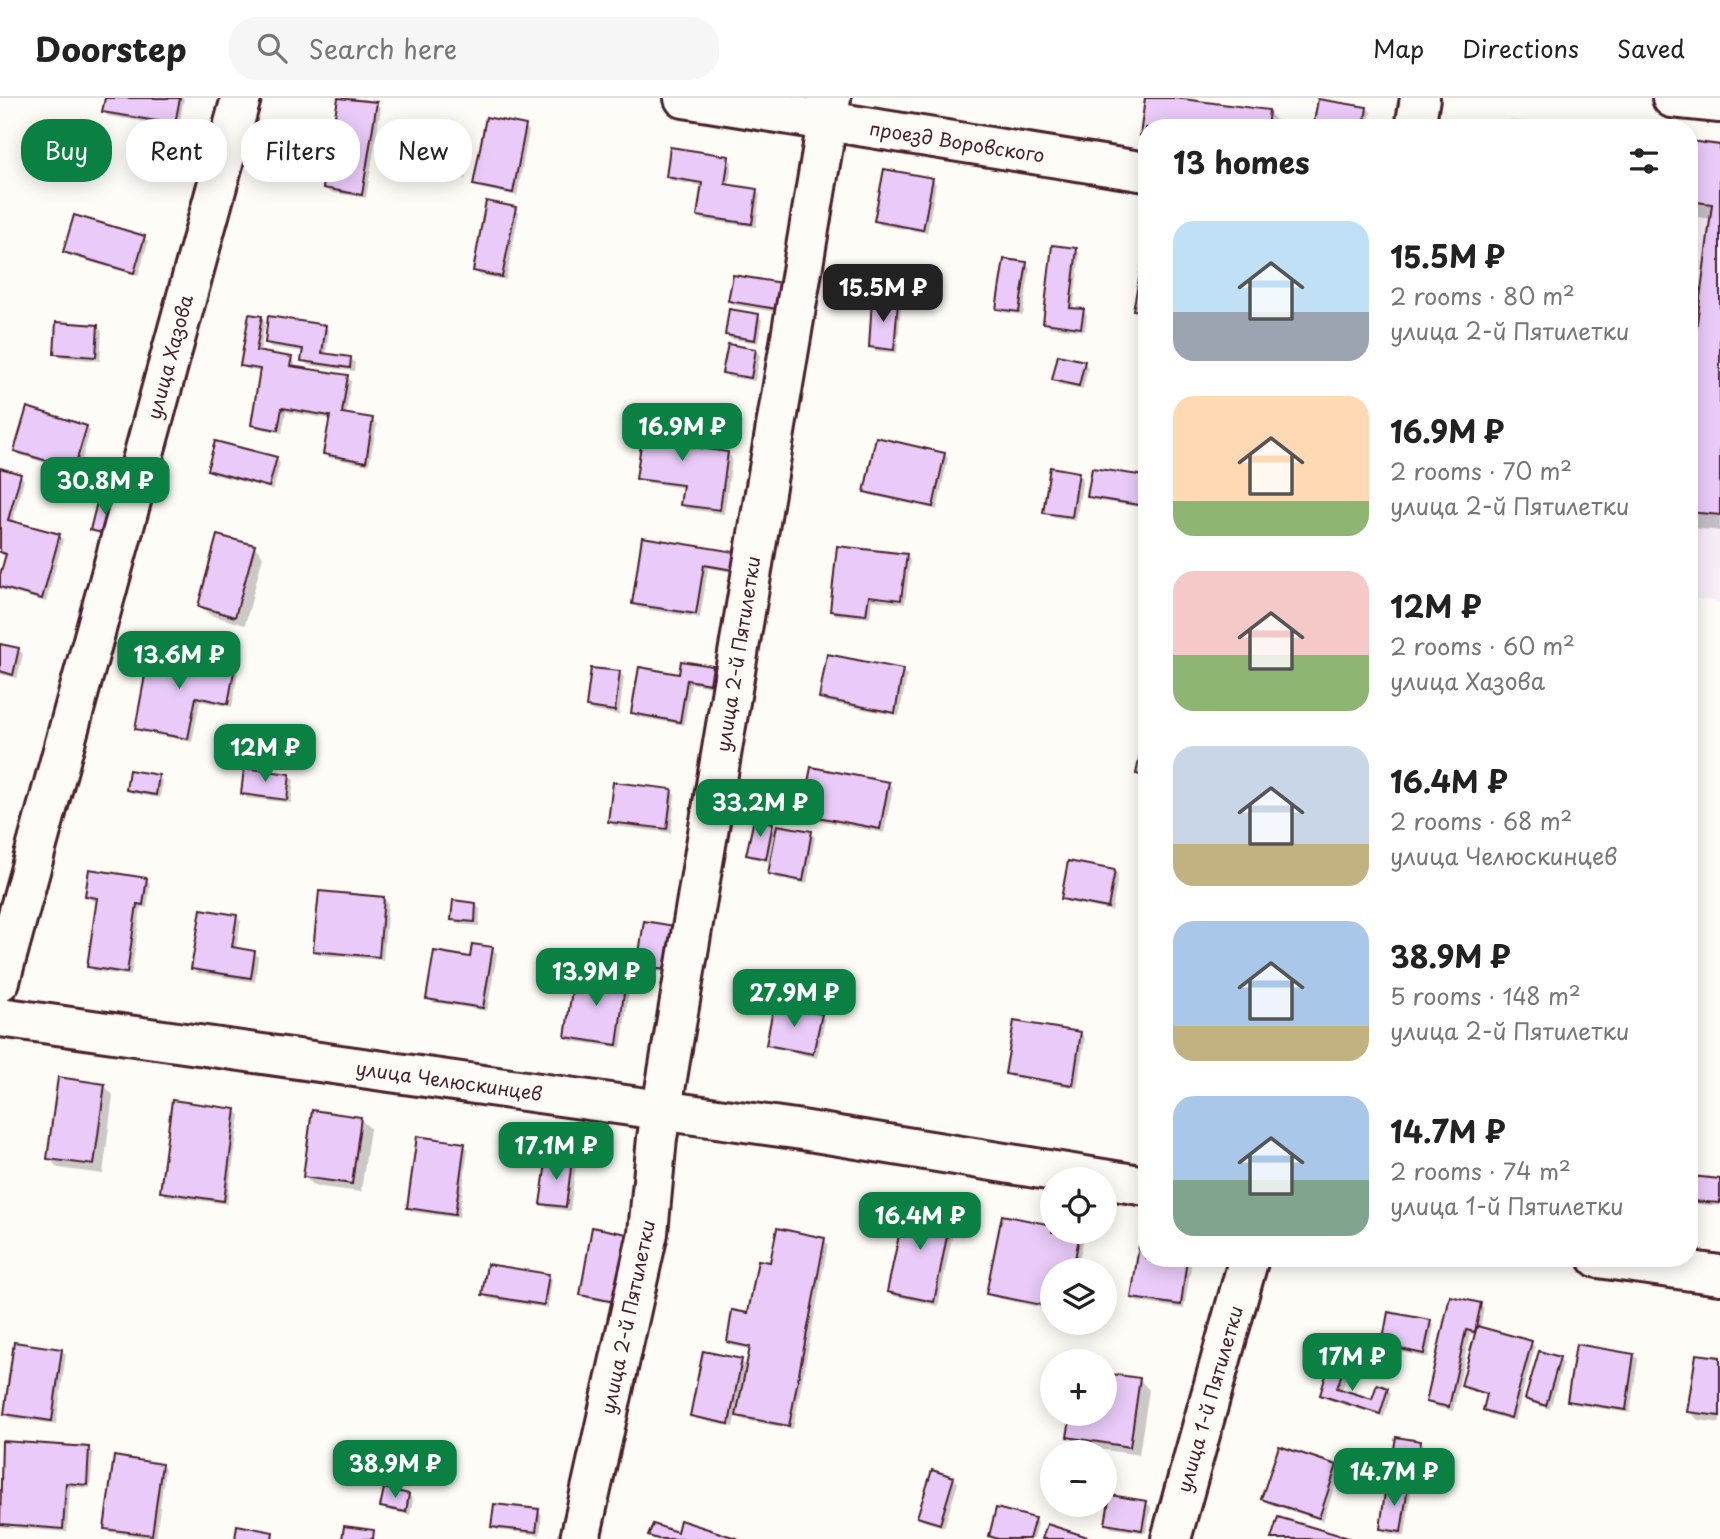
<!DOCTYPE html>
<html lang="en">
<head>
<meta charset="utf-8">
<style>
  body { margin:0; font-family:"Playpen Sans",sans-serif; background:#f6f6f6; color:#222; height:100vh; display:flex; flex-direction:column; font-size:26px; white-space:nowrap }
  * { box-sizing:border-box; margin:0 }
  p { font-size:23px; color:#767676 }
  .icon { flex:none; width:38px; height:38px; fill:none; stroke:currentColor; stroke-width:2; stroke-linecap:round; stroke-linejoin:round }
  .map { position:relative; flex:1; overflow:hidden }
  .details { position:absolute; left:1138px; top:21px; width:560px; height:1148px; display:flex; flex-direction:column; background:#fff; border-radius:28px; box-shadow:0 4px 18px #0003 }
  .details>* { flex:none }
  .hud { position:absolute; left:21px; top:21px; width:665px; height:63px; display:flex; gap:14px }
  .buttons { position:absolute; left:1040px; top:1069px; display:grid; gap:14px }
  .buttons a { display:grid; place-items:center; width:77px; height:77px; border-radius:50%; background:#fff; box-shadow:0 4px 18px #0003; font-size:35px }
  .price { position:absolute; translate:-50% -60px; padding:0 16px; border-radius:14px; background:#0b8043; color:#fff; font-size:23px; line-height:46px; filter:drop-shadow(0 2px 4px #0008) }
  .price::after { content:''; position:absolute; left:50%; top:42px; width:21px; height:16px; margin-left:-10px; background:inherit; clip-path:polygon(0 0,100% 0,50% 100%) }
  .price.active { background:#222; color:#fff }
  ul { padding:0; list-style:none }
  li { display:flex; align-items:center; gap:21px; height:175px; padding:0 35px }
  li span { display:grid; place-items:center; flex:none; width:196px; height:140px; border-radius:21px; color:#555 }
  li>.icon { margin-inline-start:auto }
  span .icon { width:84px; height:84px; fill:#fffc; stroke-width:1 }
  li b { font-size:30px }
  h2 { display:flex; justify-content:space-between; align-items:center; height:84px; padding:0 35px; font-size:30px }
  .tag { padding:0 24px; border-radius:28px; background:#fff; box-shadow:0 4px 18px #0003; font-size:24px; line-height:63px }
  .tag.active { background:#0b8043; color:#fff }
  header { display:flex; align-items:center; gap:42px; box-sizing:border-box; height:98px; padding:0 35px; background:#fff; border-bottom:2px solid #e0e0e0 }
  header strong { font-size:33px }
  nav { display:flex; gap:38px; margin-inline-start:auto; font-size:24px }
  .search { width:490px; height:63px; background:#f6f6f6; display:flex; align-items:center; gap:18px; box-sizing:border-box; padding:0 24px; border-radius:28px; color:#767676; font-size:26px }
  .map>svg:first-child { display:block }
</style>
</head>
<body>
<header>
<strong>Doorstep</strong>
<div class="search"><svg class="icon" aria-label="search" viewBox="0 0 24 24"><circle cx="10" cy="10" r="6"/><path d="M15 15l6 6"/></svg>Search here</div>
<nav><a>Map</a><a>Directions</a><a>Saved</a></nav>
</header>
<div class="map">
<svg width="1720" height="1441" viewBox="0 0 1720 1441">
  <rect width="100%" height="100%" fill="#fdfcf7"/>
  <filter id="ink" filterUnits="userSpaceOnUse"><feTurbulence type="fractalNoise" baseFrequency=".0143" numOctaves="2"/><feDisplacementMap in="SourceGraphic" scale="14" xChannelSelector="R" yChannelSelector="G"/><feConvolveMatrix kernelMatrix="1 2 1 2 8 2 1 2 1" color-interpolation-filters="sRGB"/></filter>
  <g filter="url(#ink)">
    <g fill="#f7edf7">
      <path d="M1510,21L1589,30H1508Z"/>
      <path d="M1689,41L1720,45V504L1689,500Z"/>
    </g>
    <g fill="#0003">
      <path d="M106,0H184L179,29L108,18L104,13Z"/>
      <path d="M340,0L376,6L381,10L366,100L329,94L325,89Z"/>
      <path d="M1147,0L1269,14L1283,30H1146V42L1142,38Z"/>
      <path d="M1366,10L1371,14L1368,30H1315Z"/>
      <path d="M525,29L529,33L517,98L479,90L475,86Z"/>
      <path d="M1689,45L1720,49V433L1694,430L1689,425V302L1712,121L1689,118Z"/>
      <path d="M465,55L469,59L465,81L421,73L416,69Z"/>
      <path d="M728,60L732,64L729,88L756,92L760,97L756,129L703,122L699,118L703,88L672,83L667,79Z"/>
      <path d="M932,81L936,86L927,135L880,127L876,122Z"/>
      <path d="M515,111L519,115L506,182L479,177L475,172Z"/>
      <path d="M144,139L148,144L138,178L70,158L65,154Z"/>
      <path d="M1076,152L1080,156L1073,212L1083,213L1087,217L1085,233L1049,229L1045,224Z"/>
      <path d="M1144,163L1146,164V217L1140,215L1135,211Z"/>
      <path d="M1026,166L1030,170L1023,217L1002,214L998,210Z"/>
      <path d="M781,187V215L734,207L730,202Z"/>
      <path d="M897,205L901,209L897,255L875,253L871,249Z"/>
      <path d="M758,217L762,222L758,245L731,241L727,237Z"/>
      <path d="M261,220L265,224L260,255L291,261L295,265L294,270L347,279L351,283L346,317L372,322L377,326L369,367L329,360L325,355L331,321L286,314L282,335L257,330L253,326L262,274L246,271L242,267Z"/>
      <path d="M325,228L329,233L326,257L351,261L355,265L354,273L308,267L303,262L305,254L271,249L266,245Z"/>
      <path d="M98,229L102,233L100,263L60,259L55,255Z"/>
      <path d="M755,253L760,257L755,283L728,279L724,274Z"/>
      <path d="M1084,265L1088,269L1083,291L1058,286L1054,281Z"/>
      <path d="M694,327L699,332L696,351L727,355L732,360L724,416L686,411L682,406L684,390L643,384L638,380Z"/>
      <path d="M86,329L90,333L78,375L20,357L16,352Z"/>
      <path d="M944,356L948,360L937,412L870,397L866,393Z"/>
      <path d="M276,361L280,365L273,392L213,376L209,371Z"/>
      <path d="M0,372L20,377L24,382L12,425L59,438L63,442L46,504L3,492L0,489L7,458L0,456Z"/>
      <path d="M1093,372L1146,380V410L1093,402L1089,398Z"/>
      <path d="M1078,376L1083,380L1076,423L1049,418L1044,414Z"/>
      <path d="M644,441L741,457L743,476L708,470L700,520L638,510L633,505Z"/>
      <path d="M254,448L263,458L245,527L210,517L200,508Z"/>
      <path d="M906,457L910,462L905,506L872,502L870,520L836,517L831,512Z"/>
      <path d="M0,548L18,552L23,556L17,580L0,576Z"/>
      <path d="M234,569L238,574L232,609L200,603L192,644L141,634L137,630Z"/>
      <path d="M712,569L716,574L714,590L691,585L684,627L637,619L633,615L681,579Z"/>
      <path d="M902,573L907,577L899,618L825,604L821,599Z"/>
      <path d="M619,575L624,579L619,617L592,613L588,608Z"/>
      <path d="M1145,639H1146V681L1138,676Z"/>
      <path d="M289,678L294,682L291,705L247,700L243,695Z"/>
      <path d="M158,679L162,683L160,700L132,695L128,691Z"/>
      <path d="M888,685L893,690L884,735L808,720L804,716Z"/>
      <path d="M671,693L675,697L671,735L614,728L610,724Z"/>
      <path d="M772,726L778,732L811,735L815,739L807,786L775,780L770,776L772,765L752,760L748,756Z"/>
      <path d="M1114,773L1118,778L1112,813L1067,804L1063,800Z"/>
      <path d="M146,781L150,786L147,810L141,809L131,878L94,873L89,869L98,803L91,802L87,798Z"/>
      <path d="M383,800L388,805L383,862L319,857L315,852Z"/>
      <path d="M475,806L480,811L479,828L457,826L453,822Z"/>
      <path d="M236,819L241,823L236,851L254,855L258,859L255,884L197,875L193,870Z"/>
      <path d="M645,825L685,877L643,871L639,867Z"/>
      <path d="M492,851L497,855L487,913L432,904L428,900Z"/>
      <path d="M625,881L630,886L621,950L571,943L567,939Z"/>
      <path d="M821,917L825,922L817,960L773,950L768,946Z"/>
      <path d="M1081,936L1085,940L1077,990L1011,979L1007,975Z"/>
      <path d="M104,987L113,997L103,1076L58,1070L49,1060Z"/>
      <path d="M235,1013L240,1017L227,1106L166,1098L162,1094Z"/>
      <path d="M360,1021L370,1030L361,1094L314,1088L305,1079Z"/>
      <path d="M464,1047L468,1051L459,1120L413,1114L409,1110Z"/>
      <path d="M571,1063L576,1067L570,1113L547,1110L542,1105Z"/>
      <path d="M1720,1083V1108L1694,1106L1689,1117V1098L1692,1101Z"/>
      <path d="M952,1115L956,1119L938,1208L894,1198L889,1194Z"/>
      <path d="M594,1131L629,1209L586,1200L582,1196Z"/>
      <path d="M1052,1134H1077L1084,1139L1077,1172H1052V1212L992,1199L988,1195Z"/>
      <path d="M824,1141L828,1146L793,1331L743,1322L736,1315L733,1329L696,1321L692,1317L741,1263L747,1269L751,1251L733,1248L728,1243L749,1217L771,1166Z"/>
      <path d="M1140,1150L1146,1151V1160L1192,1162L1184,1211L1137,1204L1133,1199Z"/>
      <path d="M548,1177L552,1181L548,1210L488,1201L484,1197Z"/>
      <path d="M1451,1200L1480,1207L1484,1211L1480,1231L1531,1245L1535,1249L1515,1323L1489,1316L1485,1311L1489,1298L1467,1292L1463,1288L1477,1237L1470,1236L1453,1313L1433,1308L1428,1304Z"/>
      <path d="M1430,1224L1434,1228L1428,1260L1388,1251L1384,1247Z"/>
      <path d="M61,1252L66,1256L56,1326L10,1320L6,1315Z"/>
      <path d="M1634,1257L1638,1261L1630,1315L1573,1306L1569,1302Z"/>
      <path d="M1559,1261L1563,1265L1550,1311L1531,1305L1527,1301Z"/>
      <path d="M1720,1261V1325L1698,1322L1689,1313Z"/>
      <path d="M1342,1273L1347,1277L1341,1294L1373,1304L1387,1291L1391,1295L1384,1319L1326,1301L1322,1296Z"/>
      <path d="M1140,1282L1149,1292L1139,1357L1078,1348L1069,1338L1072,1316H1104Z"/>
      <path d="M1421,1344L1425,1349L1419,1382L1397,1378L1392,1374Z"/>
      <path d="M3,1345L88,1351L93,1355L90,1390L70,1389L67,1434L2,1429L0,1427Z"/>
      <path d="M161,1367L165,1371L156,1441L110,1434L106,1430Z"/>
      <path d="M1336,1369L1340,1373L1323,1423L1267,1405L1263,1400Z"/>
      <path d="M953,1380L958,1385L944,1429L923,1423L919,1418Z"/>
      <path d="M1407,1391L1411,1395L1405,1438L1386,1435L1381,1430Z"/>
      <path d="M409,1397L413,1402L410,1417L386,1412L382,1408Z"/>
      <path d="M1146,1405L1151,1409L1146,1435L1111,1430L1107,1425Z"/>
      <path d="M538,1413L542,1417L540,1437L497,1432L493,1428Z"/>
      <path d="M1034,1422L1038,1426L1034,1441H995L991,1437Z"/>
    </g>
    <g fill="#e9caf8" stroke="#4a1f2b" stroke-width="2">
      <path d="M105,0H180L175,26L102,14Z"/>
      <path d="M338,0L377,4L362,97L323,90Z"/>
      <path d="M1145,0H1175L1269,12L1267,30H1146V39L1140,38Z"/>
      <path d="M1318,1L1367,9L1364,30H1313Z"/>
      <path d="M486,19L526,27L513,95L473,87Z"/>
      <path d="M1689,43L1720,47V417L1689,414V288L1712,106L1689,103Z"/>
      <path d="M419,45L466,53L461,78L415,70Z"/>
      <path d="M670,49L729,58L725,86L757,91L752,126L697,118L702,85L666,79Z"/>
      <path d="M884,71L933,80L923,132L874,123Z"/>
      <path d="M486,103L516,109L502,179L473,173Z"/>
      <path d="M74,117L145,138L134,175L63,154Z"/>
      <path d="M1052,147L1077,150L1070,210L1084,211L1081,230L1043,225Z"/>
      <path d="M1004,161L1027,164L1019,214L996,211Z"/>
      <path d="M1143,161L1146,162V214L1133,212Z"/>
      <path d="M733,177L782,185L777,211L728,203Z"/>
      <path d="M872,201L898,203L894,252L869,249Z"/>
      <path d="M729,211L759,216L755,242L725,237Z"/>
      <path d="M249,216L262,218L256,253L292,259L290,268L348,277L342,315L373,320L366,364L323,356L330,318L282,310L278,332L251,327L260,271L240,268Z"/>
      <path d="M268,218L326,227L322,255L351,259L350,270L301,263L303,251L265,245Z"/>
      <path d="M56,224L98,227L96,259L54,256Z"/>
      <path d="M728,246L756,251L751,280L722,275Z"/>
      <path d="M1058,257L1085,263L1079,288L1052,282Z"/>
      <path d="M27,309L87,328L74,371L14,353Z"/>
      <path d="M645,319L695,326L692,349L728,354L720,412L680,407L683,387L636,381Z"/>
      <path d="M876,339L945,355L933,409L864,394Z"/>
      <path d="M215,343L277,359L269,389L207,372Z"/>
      <path d="M1050,369L1079,374L1072,419L1043,415Z"/>
      <path d="M0,370L21,376L8,422L60,436L42,501L0,489V477L6,456L0,454Z"/>
      <path d="M1092,370L1146,378V408L1087,399Z"/>
      <path d="M98,400L121,407L113,438L90,432Z"/>
      <path d="M217,437L255,447L235,519L198,508Z"/>
      <path d="M642,439L741,455L739,473L704,467L696,516L632,506Z"/>
      <path d="M837,448L907,456L901,502L869,498L866,517L830,513Z"/>
      <path d="M0,546L19,550L13,577L0,573Z"/>
      <path d="M150,551L235,568L228,606L196,599L188,641L135,631Z"/>
      <path d="M827,556L903,571L895,615L819,600Z"/>
      <path d="M681,563L713,568L710,586L687,582L680,624L631,615L639,569L679,576Z"/>
      <path d="M591,570L620,573L615,613L586,609Z"/>
      <path d="M1144,637H1146V678L1136,676Z"/>
      <path d="M811,669L889,684L880,731L802,716Z"/>
      <path d="M244,670L290,676L287,702L241,696Z"/>
      <path d="M129,672L159,677L156,697L126,692Z"/>
      <path d="M613,684L672,691L667,731L608,724Z"/>
      <path d="M754,721L773,725L766,761L746,757Z"/>
      <path d="M777,727L812,733L803,783L768,776Z"/>
      <path d="M1068,763L1115,772L1108,810L1061,801Z"/>
      <path d="M89,771L147,780L143,807L137,806L127,875L87,869L97,800L85,798Z"/>
      <path d="M319,793L384,799L379,859L313,853Z"/>
      <path d="M453,802L476,805L475,824L451,822Z"/>
      <path d="M201,811L237,817L232,849L255,853L251,880L191,871Z"/>
      <path d="M644,823L687,830L681,874L637,868Z"/>
      <path d="M472,846L493,849L483,910L426,901L434,853L470,859Z"/>
      <path d="M575,872L626,880L617,947L565,939Z"/>
      <path d="M774,906L822,916L813,956L766,947Z"/>
      <path d="M1014,923L1081,934L1073,987L1005,976Z"/>
      <path d="M58,979L105,986L94,1067L47,1061Z"/>
      <path d="M172,1002L236,1011L224,1103L160,1094Z"/>
      <path d="M312,1012L361,1019L352,1086L303,1079Z"/>
      <path d="M417,1038L465,1045L455,1117L407,1110Z"/>
      <path d="M547,1058L572,1062L566,1109L540,1106Z"/>
      <path d="M1691,1078L1720,1081V1105L1690,1103Z"/>
      <path d="M906,1104L952,1113L934,1204L887,1194Z"/>
      <path d="M1002,1117L1052,1127V1134H1080L1073,1172H1052V1209L986,1196Z"/>
      <path d="M592,1129L637,1138L625,1206L580,1197Z"/>
      <path d="M777,1130L825,1140L789,1328L736,1318L750,1249L727,1244L732,1212L748,1215L758,1162L770,1164Z"/>
      <path d="M1139,1148L1146,1149V1160H1187L1181,1207L1131,1200Z"/>
      <path d="M487,1166L549,1176L544,1207L482,1197Z"/>
      <path d="M1450,1198L1481,1205L1475,1234L1466,1232L1449,1309L1426,1304Z"/>
      <path d="M1388,1214L1431,1222L1424,1256L1382,1247Z"/>
      <path d="M1477,1228L1532,1243L1511,1320L1483,1312L1487,1296L1461,1288Z"/>
      <path d="M14,1244L62,1251L52,1323L4,1316Z"/>
      <path d="M1576,1246L1634,1256L1626,1312L1567,1303Z"/>
      <path d="M703,1253L742,1261L729,1326L690,1318Z"/>
      <path d="M1539,1253L1560,1259L1546,1308L1525,1301Z"/>
      <path d="M1696,1256L1720,1259V1318L1687,1314Z"/>
      <path d="M1329,1267L1343,1272L1337,1290L1372,1301L1377,1286L1388,1290L1380,1316L1320,1297Z"/>
      <path d="M1104,1275L1140,1280L1130,1349L1067,1339L1071,1316H1104Z"/>
      <path d="M1396,1339L1421,1343L1415,1378L1390,1374Z"/>
      <path d="M2,1343L89,1349L87,1387L66,1385L63,1431L0,1426Z"/>
      <path d="M1279,1348L1337,1367L1319,1420L1261,1401Z"/>
      <path d="M114,1358L162,1366L152,1437L104,1431Z"/>
      <path d="M932,1372L954,1379L940,1426L917,1419Z"/>
      <path d="M1386,1386L1408,1389L1401,1434L1380,1431Z"/>
      <path d="M384,1390L409,1396L406,1414L380,1409Z"/>
      <path d="M1110,1397L1147,1403L1142,1432L1105,1426Z"/>
      <path d="M494,1406L539,1411L536,1434L491,1429Z"/>
      <path d="M996,1410L1035,1420L1029,1441H998L989,1438Z"/>
      <path d="M1278,1419L1352,1441H1271Z"/>
      <path d="M680,1422L739,1441H658L648,1438L653,1426L677,1434Z"/>
      <path d="M1047,1426L1094,1441H1042Z"/>
      <path d="M237,1427L273,1434L272,1441H235Z"/>
      <path d="M344,1428L374,1432L373,1441H342Z"/>
    </g>
    <g fill="none" stroke-linecap="round" stroke-linejoin="round">
      <g stroke="#4a1f2b" stroke-width="44">
        <g id="minor">
          <path d="M684,0L1146,74"/>
          <path d="M1672,0L1720,5"/>
          <path d="M1415,30L1420,0"/>
          <path d="M0,883L241,0"/>
          <path d="M0,919L802,1032L1146,1088"/>
          <path d="M1598,1160L1720,1177"/>
          <path d="M580,1441L648,1135L657,1040L831,0"/>
          <path d="M1171,1441L1249,1160"/>
        </g>
      </g>
      <use href="#minor" stroke="#fdfcf7" stroke-width="38"/>
    </g>
  </g>
  <g text-anchor="middle" stroke-width="7" stroke-linejoin="round" paint-order="stroke">
    <g font-size="19" fill="#4a1f2b" stroke="#fdfcf7">
      <text transform="translate(957 44) rotate(9)" y="7">проезд Воровского</text>
      <text transform="translate(170 259) rotate(-75)" y="7">улица Хазова</text>
      <text transform="translate(738 556) rotate(-81)" y="7">улица 2-й Пятилетки</text>
      <text transform="translate(449 983) rotate(8)" y="7">улица Челюскинцев</text>
      <text transform="translate(628 1219) rotate(-78)" y="7">улица 2-й Пятилетки</text>
      <text transform="translate(1210 1301) rotate(-74)" y="7">улица 1-й Пятилетки</text>
    </g>
  </g>
</svg>
<div class="buttons">
<a><svg class="icon" aria-label="locate" viewBox="0 0 24 24"><circle cx="12" cy="12" r="6"/><path d="M12 2v4M12 18v4M2 12h4M18 12h4"/></svg></a>
<a><svg class="icon" aria-label="layers" viewBox="0 0 24 24"><path d="M12 4l9 5-9 5-9-5zM3 14l9 5 9-5"/></svg></a>
<a>+</a>
<a>−</a>
</div>
<b class="price active" style="left:883px;top:226px">15.5M ₽</b>
<b class="price" style="left:682px;top:365px">16.9M ₽</b>
<b class="price" style="left:105px;top:419px">30.8M ₽</b>
<b class="price" style="left:179px;top:593px">13.6M ₽</b>
<b class="price" style="left:265px;top:686px">12M ₽</b>
<b class="price" style="left:760px;top:741px">33.2M ₽</b>
<b class="price" style="left:596px;top:910px">13.9M ₽</b>
<b class="price" style="left:794px;top:931px">27.9M ₽</b>
<b class="price" style="left:556px;top:1084px">17.1M ₽</b>
<b class="price" style="left:920px;top:1154px">16.4M ₽</b>
<b class="price" style="left:1352px;top:1295px">17M ₽</b>
<b class="price" style="left:395px;top:1402px">38.9M ₽</b>
<b class="price" style="left:1394px;top:1410px">14.7M ₽</b>
<div class="hud">
<a class="tag active">Buy</a>
<a class="tag">Rent</a>
<a class="tag">Filters</a>
<a class="tag">New</a>
</div>
<section class="details">
<h2>13 homes<svg class="icon" aria-label="filters" viewBox="0 0 24 24"><path d="M4 7h16M4 17h16"/><circle cx="9" cy="7" r="2"/><circle cx="15" cy="17" r="2"/></svg></h2>
<ul>
<li><span style="background:linear-gradient(#bfe0f5 65%,#9aa5b1 0)"><svg class="icon" aria-label="home" viewBox="0 0 24 24"><path d="M3 11l9-7 9 7M6 9v11h12V9"/></svg></span><div><b>15.5M ₽</b><p>2 rooms · 80 m²</p><p>улица 2-й Пятилетки</p></div></li>
<li><span style="background:linear-gradient(#ffd9b3 75%,#8fb573 0)"><svg class="icon" aria-label="home" viewBox="0 0 24 24"><path d="M3 11l9-7 9 7M6 9v11h12V9"/></svg></span><div><b>16.9M ₽</b><p>2 rooms · 70 m²</p><p>улица 2-й Пятилетки</p></div></li>
<li><span style="background:linear-gradient(#f6c9c9 60%,#8fb573 0)"><svg class="icon" aria-label="home" viewBox="0 0 24 24"><path d="M3 11l9-7 9 7M6 9v11h12V9"/></svg></span><div><b>12M ₽</b><p>2 rooms · 60 m²</p><p>улица Хазова</p></div></li>
<li><span style="background:linear-gradient(#c9d6e8 70%,#c2b280 0)"><svg class="icon" aria-label="home" viewBox="0 0 24 24"><path d="M3 11l9-7 9 7M6 9v11h12V9"/></svg></span><div><b>16.4M ₽</b><p>2 rooms · 68 m²</p><p>улица Челюскинцев</p></div></li>
<li><span style="background:linear-gradient(#a9c7e8 75%,#c2b280 0)"><svg class="icon" aria-label="home" viewBox="0 0 24 24"><path d="M3 11l9-7 9 7M6 9v11h12V9"/></svg></span><div><b>38.9M ₽</b><p>5 rooms · 148 m²</p><p>улица 2-й Пятилетки</p></div></li>
<li><span style="background:linear-gradient(#a9c7e8 60%,#7fa58c 0)"><svg class="icon" aria-label="home" viewBox="0 0 24 24"><path d="M3 11l9-7 9 7M6 9v11h12V9"/></svg></span><div><b>14.7M ₽</b><p>2 rooms · 74 m²</p><p>улица 1-й Пятилетки</p></div></li>
</ul>
</section>
</div>
</body>
</html>
